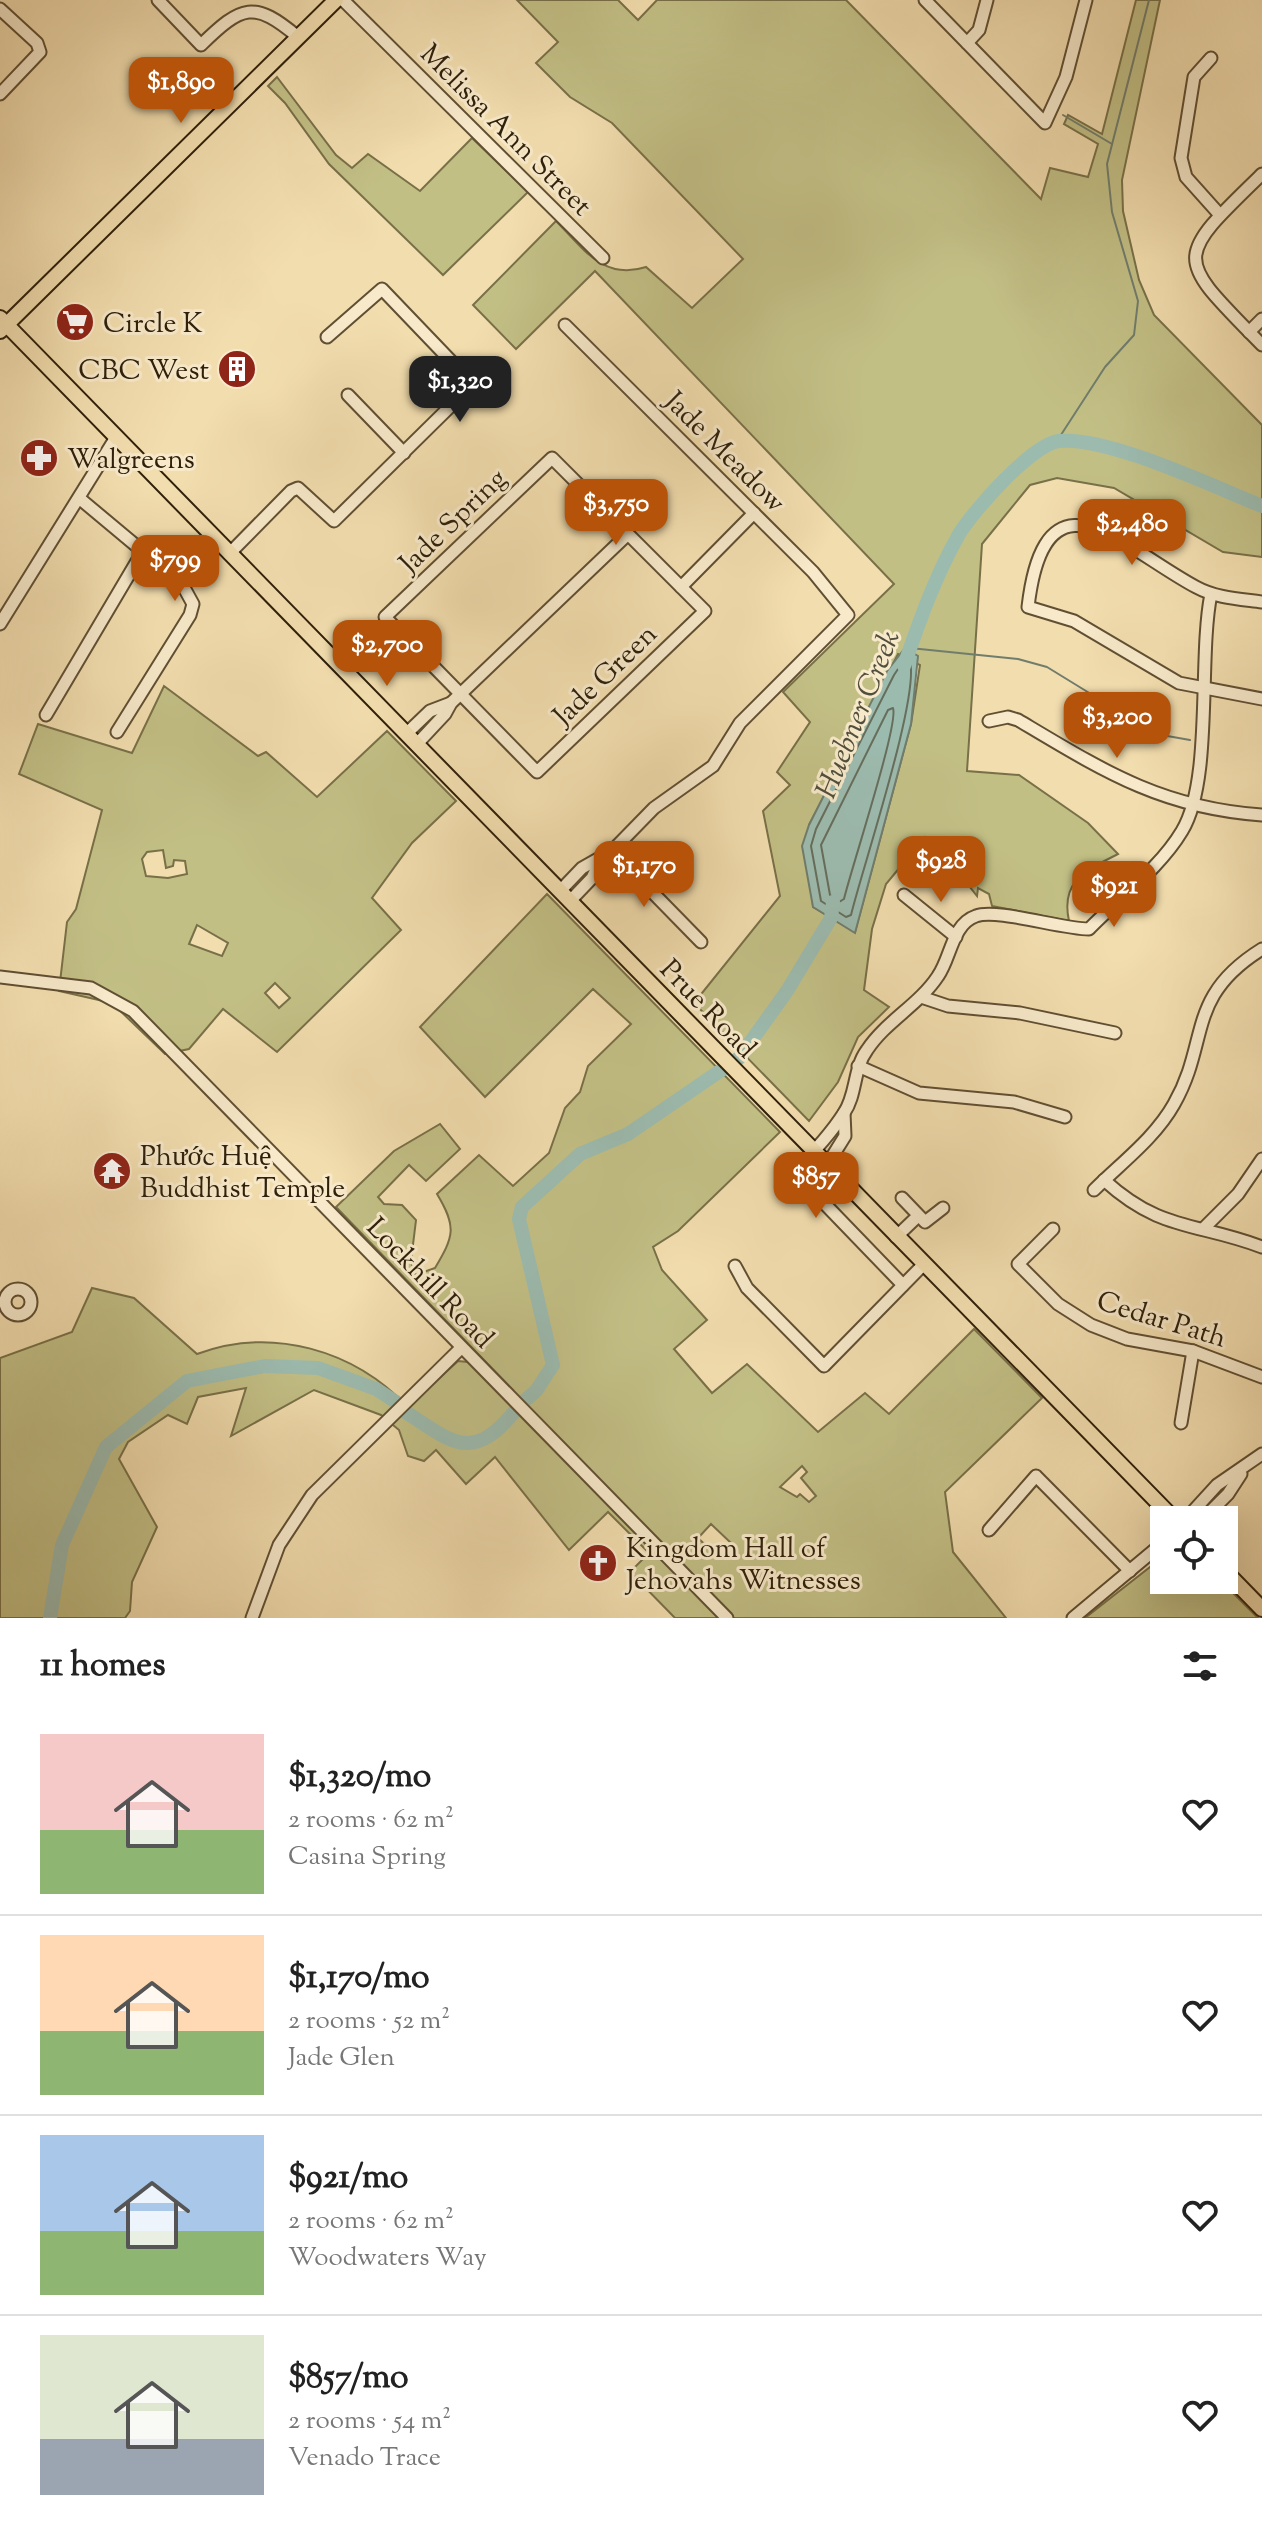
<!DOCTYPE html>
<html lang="en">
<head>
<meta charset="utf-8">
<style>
  body { margin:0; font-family:"Sorts Mill Goudy",serif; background:#f6f6f6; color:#222; height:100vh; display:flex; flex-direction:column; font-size:30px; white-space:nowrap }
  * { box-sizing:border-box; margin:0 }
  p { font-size:26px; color:#767676 }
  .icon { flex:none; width:44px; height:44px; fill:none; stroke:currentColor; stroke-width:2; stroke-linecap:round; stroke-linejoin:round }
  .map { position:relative; height:1618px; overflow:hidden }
  .side { display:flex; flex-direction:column; background:#fff; flex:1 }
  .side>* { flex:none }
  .tools { position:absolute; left:1150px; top:1506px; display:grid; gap:16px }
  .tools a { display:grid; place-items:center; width:88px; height:88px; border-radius:0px; background:#fff; box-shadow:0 8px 32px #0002; font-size:40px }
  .price { position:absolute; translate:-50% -68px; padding:0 18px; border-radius:16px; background:#b45309; color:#fff; font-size:26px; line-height:52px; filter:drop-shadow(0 2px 4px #0008) }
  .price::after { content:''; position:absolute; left:50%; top:48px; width:24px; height:18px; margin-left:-12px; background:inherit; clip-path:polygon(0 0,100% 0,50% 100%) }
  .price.selected { background:#222; color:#fff }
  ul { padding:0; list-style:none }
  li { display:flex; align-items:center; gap:24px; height:200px; padding:0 40px }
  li+li { border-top:2px solid #e0e0e0 }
  li span { display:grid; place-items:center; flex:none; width:224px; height:160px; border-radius:0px; color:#555 }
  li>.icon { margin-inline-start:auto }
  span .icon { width:96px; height:96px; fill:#fffc; stroke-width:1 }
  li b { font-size:34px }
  h2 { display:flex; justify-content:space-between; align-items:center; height:96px; padding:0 40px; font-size:34px }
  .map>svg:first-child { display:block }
</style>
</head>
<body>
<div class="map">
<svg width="1262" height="1618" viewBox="0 0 1262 1618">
  <rect width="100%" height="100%" fill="#f2ddae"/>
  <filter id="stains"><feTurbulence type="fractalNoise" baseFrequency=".0025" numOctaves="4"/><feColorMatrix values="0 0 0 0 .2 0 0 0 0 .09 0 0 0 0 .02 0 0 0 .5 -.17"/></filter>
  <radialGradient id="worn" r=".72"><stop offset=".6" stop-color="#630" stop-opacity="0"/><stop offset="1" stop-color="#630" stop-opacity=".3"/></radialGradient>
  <g fill="#c2bf85" stroke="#787048" stroke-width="2" fill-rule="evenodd">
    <path d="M517,0H618L638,20L657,0H846L1041,199L1050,168L1088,177L1098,144L1064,124L1068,115L1102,134L1136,0H1160L1122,180L1123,211L1139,280L1154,315L1262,425V557L1223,552L1114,488L1057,478L1030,485L982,544L967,771L1019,775L1088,823L1118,854C1087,870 1060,880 1069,921L992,906L989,894L978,888L977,896L947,858L925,837L886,884L872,929L864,990L889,1007L858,1037L838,1082L809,1121L694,1003L780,896L763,811L790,785L777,772L810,722L783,692L894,584L595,271L516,349L473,305L556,221C583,248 603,281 646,267L692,308L743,259L612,123L570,97L536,63L558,42ZM898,654L920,665L911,724L855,932L813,907L809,825Z"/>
    <path d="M277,77L336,155L352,168L368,154L420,191L472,138L528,192L443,275L329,164L285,103L268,86Z"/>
    <path d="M164,686L258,756L266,752L317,797L387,731L456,801L412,843L372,898L401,930L277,1052L223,1009L189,1049L165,1054L112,1003L59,991L67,922L76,909L102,810L19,774L38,724L132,753ZM163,850L166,868L173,866L174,860L185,861L187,874L168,878L146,876L142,859L147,852ZM197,925L228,943L222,956L189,944ZM275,983L290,998L279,1008L265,993Z"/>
    <path d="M547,894L780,1132L678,1231L653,1247L662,1270L707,1320L674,1349L712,1393L747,1364L818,1432L865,1393L889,1414L974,1329L1042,1398L945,1492L953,1552L1006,1618H675L630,1572L649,1553L608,1512L569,1550L495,1457L466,1484L436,1450L424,1461L408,1456L399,1430L381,1415L314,1390L231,1436L246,1388L198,1397L187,1424L168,1415L128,1442L119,1459L157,1527L132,1582L130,1611L125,1618H0V1358L72,1332L92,1288L134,1298L197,1354C272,1326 354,1350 408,1407L458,1361L468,1362L504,1398L513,1390L336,1207L394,1151L440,1124L460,1149L426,1181L409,1165L378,1197L384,1204L402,1205L416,1220L411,1261L415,1275L435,1268C454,1236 457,1227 437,1194L479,1155L513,1186L549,1153L565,1108L580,1092L588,1066L631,1024L593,989L485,1097L420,1027ZM802,1466L807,1472L801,1478L816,1496L809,1502L800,1494L797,1497L780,1487ZM711,1524L731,1543L718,1557L698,1538Z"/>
    <path d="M1164,1556V1580H1220L1258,1618H1085Z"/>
  </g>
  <path fill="#9cbbaf" stroke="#707d6d" stroke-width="2" d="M905,648L918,656L911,724L855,933L813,907L802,846L809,825L887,671Z"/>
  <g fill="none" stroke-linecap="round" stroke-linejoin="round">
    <g stroke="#666e5c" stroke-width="2">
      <path d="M909,659C923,688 861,872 851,915L846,917L821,901L811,846L816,829L894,675L904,660Z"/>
      <path d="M893,708C899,724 851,869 844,899L839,902L830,895L821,845L888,710Z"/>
    </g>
    <g stroke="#707d6d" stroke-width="2">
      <path d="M1063,115L1112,144"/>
      <path d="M1057,441L1105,367L1134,335L1138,301L1112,212L1107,164L1149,0"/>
      <path d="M910,648L1018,659L1047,667L1156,734L1190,740"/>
    </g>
    <g stroke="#9cbbaf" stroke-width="14">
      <path d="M904,666C919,622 935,577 958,536C971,513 1032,444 1059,441C1108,436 1214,487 1262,506"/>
      <path d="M523,1402L536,1391L553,1365L519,1219L522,1207L580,1154L628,1134L739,1058L787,991L831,918L833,902"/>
      <path d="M404,1411C452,1442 472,1464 515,1411"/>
      <path d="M50,1618L62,1545L106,1447L187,1381L265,1366L318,1368L376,1389L396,1402"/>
    </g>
    <g stroke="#604f33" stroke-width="15">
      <g id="minor">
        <path d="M158,0L201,45C242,5 254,0 298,37"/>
        <path d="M343,0L603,258"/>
        <path d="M925,0L1045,123L1066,77L1086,0"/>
        <path d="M0,9L37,43L40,52L0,94"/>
        <path d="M967,43L979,30L987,0"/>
        <path d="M1211,58L1194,77L1181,158L1186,177L1220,215"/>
        <path d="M1262,174C1172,261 1175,256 1262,345"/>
        <path d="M1249,332L1262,319"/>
        <path d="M348,395L404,453"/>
        <path d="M552,458L705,611L537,772L385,617Z"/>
        <path d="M79,498L182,584L193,604L190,615L117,732"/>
        <path d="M229,554L291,491L298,488L334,521L473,384L382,289L327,337"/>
        <path d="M681,587L754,513"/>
        <path d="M1262,602C1240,599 1216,598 1196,587C1123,548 1045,461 1028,607L1074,621L1179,683L1262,699"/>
        <path d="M0,624L115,439"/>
        <path d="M46,715L143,551"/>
        <path d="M989,721L1008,717L1018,720C1102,770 1161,808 1262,815"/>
        <path d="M406,734L430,711L451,703"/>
        <path d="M416,745L445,714L451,703L628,534"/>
        <path d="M612,851L701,942"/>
        <path d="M1117,881L1126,891"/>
        <path d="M560,891L582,868L612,851L654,808L713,766L740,723L848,615L813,572L565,325"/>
        <path d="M904,895L956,937"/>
        <path d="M570,901L592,878L601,859"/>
        <path d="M0,977L91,988L133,1011L727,1618"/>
        <path d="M921,997L948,1006L1020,1013L1115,1033"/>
        <path d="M858,1066L919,1093L1014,1102L1065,1117"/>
        <path d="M827,1165L845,1136L844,1113"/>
        <path d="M1104,1180C1161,1232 1196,1222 1262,1247"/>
        <path d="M1094,1190C1121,1163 1155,1138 1174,1104C1210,1041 1185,997 1262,949"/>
        <path d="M902,1198L925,1222L943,1208"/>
        <path d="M1053,1229L1018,1264L1058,1304L1091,1325L1127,1339L1193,1351L1262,1377"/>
        <path d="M1203,1229L1238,1194L1262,1159"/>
        <path d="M896,1237L918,1216"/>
        <path d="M735,1266L747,1288L824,1366L923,1265"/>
        <path d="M903,1285L794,1172C813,1153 830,1135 844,1113C857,1094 853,1069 867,1050C886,1021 919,1005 938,976C951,958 952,924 976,916C996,908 1061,929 1089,929C1119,898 1160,868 1182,831C1213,780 1198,658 1211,594"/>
        <circle cx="18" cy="1302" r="13"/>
        <path d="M1181,1423L1193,1351"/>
        <path d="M1185,1520L1217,1485L1262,1454"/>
        <path d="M1202,1520L1228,1494L1241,1474"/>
        <path d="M989,1530L1036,1476L1130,1571"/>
        <path d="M252,1618L279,1545L312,1495L461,1348"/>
        <path d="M1073,1618L1164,1542"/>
      </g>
    </g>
    <g stroke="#2f200a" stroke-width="18">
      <g id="major">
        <path d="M0,318L1175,1520"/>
        <path d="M0,331L336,0"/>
        <path d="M1224,1570L1262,1609"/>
      </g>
    </g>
    <use href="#minor" stroke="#f7e9ca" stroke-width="11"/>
    <use href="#major" stroke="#f2ddae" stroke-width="14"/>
  </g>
  <defs>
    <g id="supermarket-disc" transform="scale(2)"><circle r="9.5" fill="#8f2418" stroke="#f7e9ca"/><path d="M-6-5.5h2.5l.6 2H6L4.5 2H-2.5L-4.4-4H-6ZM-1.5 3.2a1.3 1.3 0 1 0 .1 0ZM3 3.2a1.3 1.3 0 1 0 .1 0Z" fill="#fff"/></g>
    <g id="building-disc" transform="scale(2)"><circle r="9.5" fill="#8f2418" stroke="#f7e9ca"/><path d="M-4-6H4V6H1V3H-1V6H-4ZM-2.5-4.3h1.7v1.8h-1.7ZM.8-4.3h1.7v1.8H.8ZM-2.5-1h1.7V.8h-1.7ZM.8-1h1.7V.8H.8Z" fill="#fff"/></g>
    <g id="pharmacy-disc" transform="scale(2)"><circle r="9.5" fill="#8f2418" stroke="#f7e9ca"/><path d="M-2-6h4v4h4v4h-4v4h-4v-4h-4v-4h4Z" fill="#fff"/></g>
    <g id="temple-disc" transform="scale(2)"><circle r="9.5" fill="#8f2418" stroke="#f7e9ca"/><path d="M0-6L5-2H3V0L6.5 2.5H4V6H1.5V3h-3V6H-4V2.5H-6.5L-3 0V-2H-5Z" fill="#fff"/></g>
    <g id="church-disc" transform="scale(2)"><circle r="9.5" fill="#8f2418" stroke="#f7e9ca"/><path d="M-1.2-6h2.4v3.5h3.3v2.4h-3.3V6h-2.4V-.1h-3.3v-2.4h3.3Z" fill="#fff"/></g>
  </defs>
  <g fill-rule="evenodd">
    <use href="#supermarket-disc" x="75" y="322"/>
    <use href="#building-disc" x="237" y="369"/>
    <use href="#pharmacy-disc" x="39" y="458"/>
    <use href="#temple-disc" x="112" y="1171"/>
    <use href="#church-disc" x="598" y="1563"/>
  </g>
  <g text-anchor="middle" stroke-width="6" stroke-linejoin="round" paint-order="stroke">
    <g font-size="28" fill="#2f200a" stroke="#f7e9ca">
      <text transform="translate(507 129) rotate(45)" y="10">Melissa Ann Street</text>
      <text transform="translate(726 451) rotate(45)" y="10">Jade Meadow</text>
      <text transform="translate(452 520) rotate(-44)" y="10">Jade Spring</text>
      <text transform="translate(604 674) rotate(-44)" y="10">Jade Green</text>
      <text transform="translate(709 1008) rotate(46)" y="10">Prue Road</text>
      <text transform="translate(431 1282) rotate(46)" y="10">Lockhill Road</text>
      <text transform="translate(1162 1318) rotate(17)" y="10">Cedar Path</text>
    </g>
    <g font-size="28" fill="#2f200a" stroke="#f7e9ca" text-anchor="start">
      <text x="103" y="332">Circle K</text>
      <text x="209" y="379" text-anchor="end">CBC West</text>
      <text x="67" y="468">Walgreens</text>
      <text x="140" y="1165">Phước Huệ<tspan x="140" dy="32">Buddhist Temple</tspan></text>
      <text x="626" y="1557">Kingdom Hall of<tspan x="626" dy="32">Jehovahs Witnesses</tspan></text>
    </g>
    <g font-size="30" font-style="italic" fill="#504e3c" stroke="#f7e9ca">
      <text transform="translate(857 714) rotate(-68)" y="10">Huebner Creek</text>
    </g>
  </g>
  <rect width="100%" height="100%" filter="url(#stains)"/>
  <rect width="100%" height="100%" fill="url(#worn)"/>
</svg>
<div class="tools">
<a><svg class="icon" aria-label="locate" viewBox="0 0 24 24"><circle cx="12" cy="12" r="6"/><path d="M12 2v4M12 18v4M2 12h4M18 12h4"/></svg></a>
</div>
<b class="price" style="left:181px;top:125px">$1,890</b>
<b class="price selected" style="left:460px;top:424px">$1,320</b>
<b class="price" style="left:616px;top:547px">$3,750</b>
<b class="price" style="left:1132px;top:567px">$2,480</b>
<b class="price" style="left:175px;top:603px">$799</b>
<b class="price" style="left:387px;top:688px">$2,700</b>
<b class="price" style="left:1117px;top:760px">$3,200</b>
<b class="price" style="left:941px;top:904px">$928</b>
<b class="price" style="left:644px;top:909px">$1,170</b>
<b class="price" style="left:1114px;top:929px">$921</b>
<b class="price" style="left:816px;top:1220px">$857</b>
</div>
<section class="side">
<h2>11 homes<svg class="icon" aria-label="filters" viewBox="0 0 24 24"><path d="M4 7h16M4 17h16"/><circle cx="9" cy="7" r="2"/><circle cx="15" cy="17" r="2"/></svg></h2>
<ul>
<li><span style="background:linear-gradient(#f6c9c9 60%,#8fb573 0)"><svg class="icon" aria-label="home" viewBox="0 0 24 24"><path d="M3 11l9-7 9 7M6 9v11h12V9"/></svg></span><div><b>$1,320/mo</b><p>2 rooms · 62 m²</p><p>Casina Spring</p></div><svg class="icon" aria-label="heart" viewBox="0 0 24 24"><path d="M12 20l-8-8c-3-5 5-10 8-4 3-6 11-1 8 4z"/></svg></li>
<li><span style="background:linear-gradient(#ffd9b3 60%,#8fb573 0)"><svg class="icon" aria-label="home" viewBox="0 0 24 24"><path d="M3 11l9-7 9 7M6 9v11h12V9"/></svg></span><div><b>$1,170/mo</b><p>2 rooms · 52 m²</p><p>Jade Glen</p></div><svg class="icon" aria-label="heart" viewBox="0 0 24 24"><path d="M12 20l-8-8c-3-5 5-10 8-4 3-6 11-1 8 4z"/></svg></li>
<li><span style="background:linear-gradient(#a9c7e8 60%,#8fb573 0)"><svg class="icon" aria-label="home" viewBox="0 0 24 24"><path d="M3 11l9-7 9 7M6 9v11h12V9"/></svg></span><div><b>$921/mo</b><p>2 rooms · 62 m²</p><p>Woodwaters Way</p></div><svg class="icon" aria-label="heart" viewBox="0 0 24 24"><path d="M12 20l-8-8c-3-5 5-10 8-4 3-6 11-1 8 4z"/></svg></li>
<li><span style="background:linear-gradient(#dfe7d0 65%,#9aa5b1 0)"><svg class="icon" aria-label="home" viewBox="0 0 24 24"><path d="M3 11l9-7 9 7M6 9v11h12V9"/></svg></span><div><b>$857/mo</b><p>2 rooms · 54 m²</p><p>Venado Trace</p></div><svg class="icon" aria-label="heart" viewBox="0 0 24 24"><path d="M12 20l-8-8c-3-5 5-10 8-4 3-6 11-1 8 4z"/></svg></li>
</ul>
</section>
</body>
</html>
